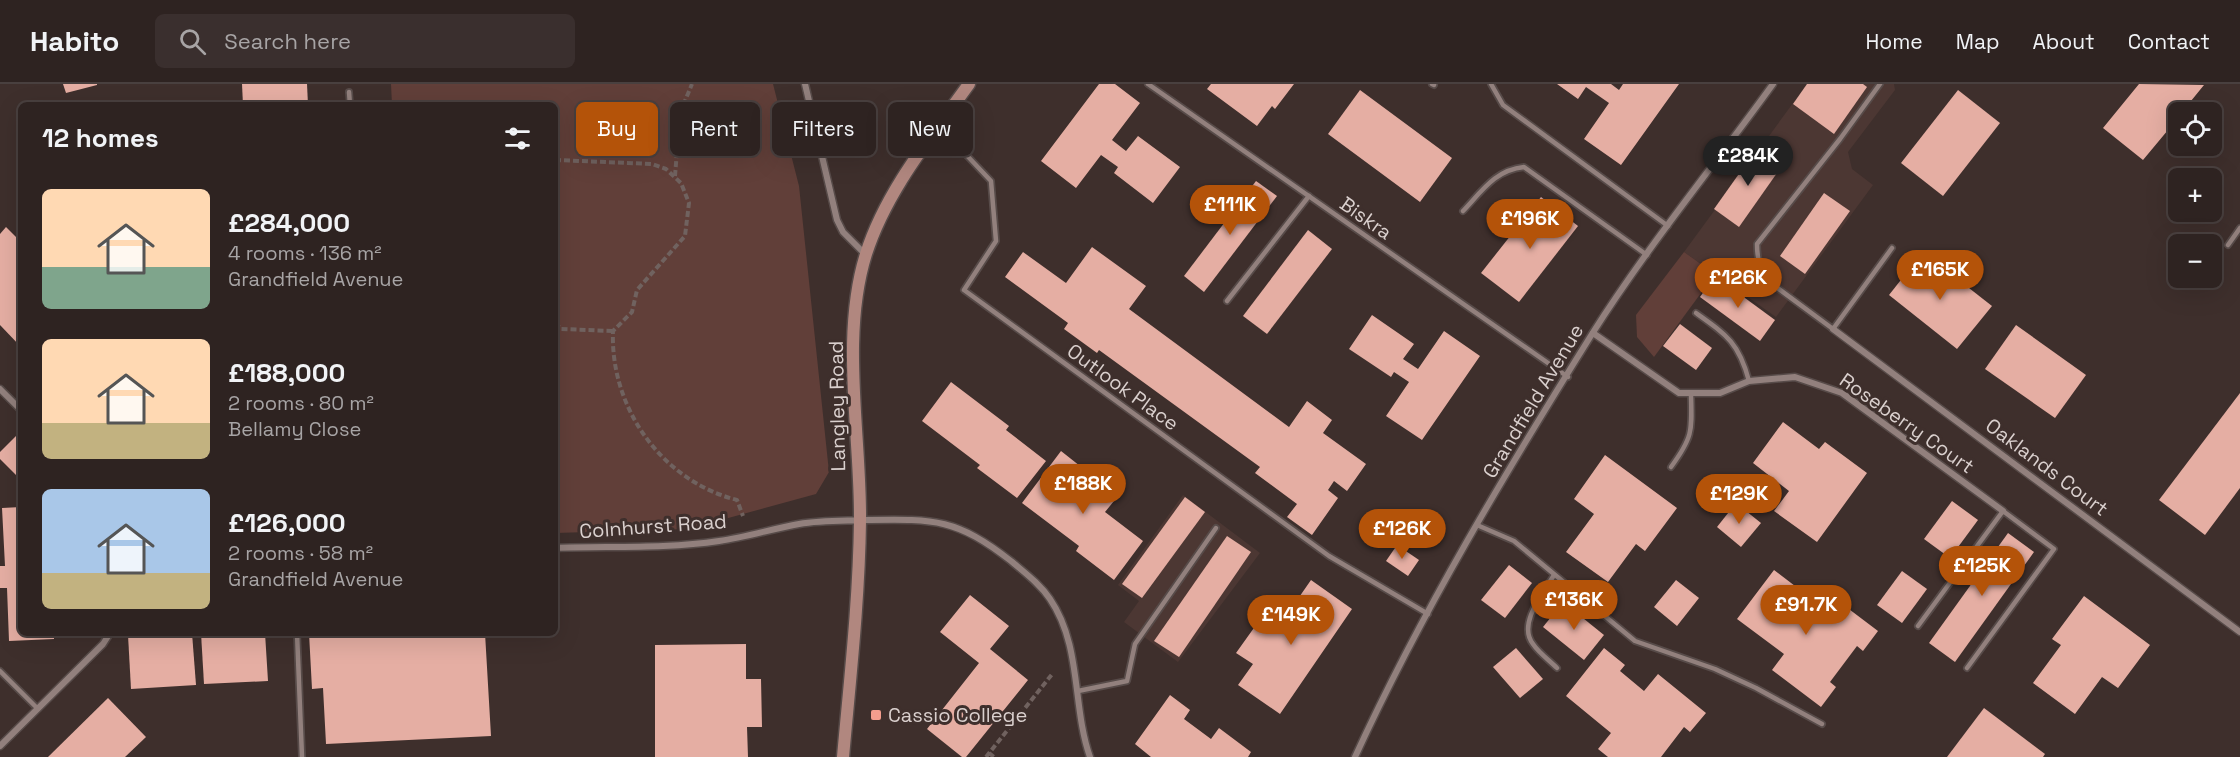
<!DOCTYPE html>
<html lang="en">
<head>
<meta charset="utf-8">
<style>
  body { margin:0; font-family:"Space Grotesk",sans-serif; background:#3a2f2e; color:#f1f3f6; height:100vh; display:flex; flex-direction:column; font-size:22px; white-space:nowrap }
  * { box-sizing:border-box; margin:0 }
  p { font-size:20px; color:#a7a4a5 }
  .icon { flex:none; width:33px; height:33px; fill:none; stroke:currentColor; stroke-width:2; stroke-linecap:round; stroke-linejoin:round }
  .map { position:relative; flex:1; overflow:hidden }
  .side { position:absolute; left:18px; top:18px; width:540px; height:534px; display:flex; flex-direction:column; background:#2e2321; border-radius:9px; box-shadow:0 6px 24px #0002,0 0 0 2px #49403f }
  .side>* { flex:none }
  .top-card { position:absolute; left:576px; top:18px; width:570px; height:54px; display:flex; gap:12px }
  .tools { position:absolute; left:2168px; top:18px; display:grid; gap:12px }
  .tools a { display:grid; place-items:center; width:54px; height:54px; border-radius:9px; background:#2e2321; box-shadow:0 6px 24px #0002,0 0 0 2px #49403f; font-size:30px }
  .price { position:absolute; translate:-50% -51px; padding:0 14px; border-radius:21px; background:#b45309; color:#fff; font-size:20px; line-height:39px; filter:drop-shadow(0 2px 3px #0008) }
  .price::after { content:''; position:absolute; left:50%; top:36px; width:18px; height:14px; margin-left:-9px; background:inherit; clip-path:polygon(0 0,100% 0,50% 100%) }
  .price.selected { background:#222; color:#fff }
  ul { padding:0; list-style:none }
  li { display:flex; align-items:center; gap:18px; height:150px; padding:0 24px }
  li span { display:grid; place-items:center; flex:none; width:168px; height:120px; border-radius:9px; color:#555 }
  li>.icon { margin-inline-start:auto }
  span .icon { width:72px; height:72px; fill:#fffc; stroke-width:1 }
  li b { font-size:26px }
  h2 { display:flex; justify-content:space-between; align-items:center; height:72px; padding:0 24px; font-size:26px }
  .pill { padding:0 21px; border-radius:9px; background:#2e2321; box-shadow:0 6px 24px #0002,0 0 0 2px #49403f; font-size:21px; line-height:54px }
  .pill.selected { background:#b45309; color:#fff }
  header { display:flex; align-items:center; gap:36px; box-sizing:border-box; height:84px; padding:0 30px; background:#2e2321; border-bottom:2px solid #49403f }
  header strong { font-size:28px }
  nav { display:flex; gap:33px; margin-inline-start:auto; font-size:21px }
  .search { width:420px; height:54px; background:#3a2f2e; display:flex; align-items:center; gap:15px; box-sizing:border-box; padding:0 21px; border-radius:9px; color:#a7a4a5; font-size:22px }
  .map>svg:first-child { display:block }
</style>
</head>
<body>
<header>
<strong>Habito</strong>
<div class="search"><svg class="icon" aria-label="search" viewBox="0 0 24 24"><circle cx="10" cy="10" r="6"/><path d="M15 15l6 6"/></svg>Search here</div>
<nav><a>Home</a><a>Map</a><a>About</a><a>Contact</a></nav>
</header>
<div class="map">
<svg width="2240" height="673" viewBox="0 0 2240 673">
  <rect width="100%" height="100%" fill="#3e2f2c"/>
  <g fill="#4c3733">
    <path d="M1807,0H1894L1895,6L1848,68L1852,85L1873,101L1776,233L1684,168Z"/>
    <path d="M1183,411L1260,469L1178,578L1124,538L1139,517L1118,501Z"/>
  </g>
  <g fill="#613f39">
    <path d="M391,0H773L799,102L829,388L816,410L688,445L555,449V21H392Z"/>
    <path d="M1684,168L1715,190L1654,273L1637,253L1636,231Z"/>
  </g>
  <g fill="#e5aea3">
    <path d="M63,0H97V1L66,9Z"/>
    <path d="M242,0H307L308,21H243Z"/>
    <path d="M1099,0H1115L1140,19L1112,56L1126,67L1138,52L1180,83L1153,119L1114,89L1118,83L1101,71L1076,104L1041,77Z"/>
    <path d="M1211,0H1294L1275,25L1272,22L1257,42L1207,5Z"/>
    <path d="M1557,0H1611L1619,6L1623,0H1679L1621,81L1584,55L1609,19L1586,3L1578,15Z"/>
    <path d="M1807,0H1863L1867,3L1834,50L1793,20Z"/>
    <path d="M2139,0L2204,1L2182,28H2178V34L2143,76L2103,44Z"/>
    <path d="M1360,6L1452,74L1420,118L1328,50Z"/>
    <path d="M1958,6L2000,39L1943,112L1901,79Z"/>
    <path d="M1758,63L1782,82L1739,143L1714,125Z"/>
    <path d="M1256,97L1277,112L1204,208L1184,192Z"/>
    <path d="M1824,109L1850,127L1805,190L1780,172Z"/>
    <path d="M1541,113L1578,142L1519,218L1481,189Z"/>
    <path d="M6,143L21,158V263L0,241V150Z"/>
    <path d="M1308,146L1332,165L1267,250L1243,232Z"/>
    <path d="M1092,163L1146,202L1129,225L1289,343L1307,317L1332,336L1323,349L1366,380L1347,407L1334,397L1328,406L1338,414L1312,451L1287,433L1297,420L1255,389L1260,383L1099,266L1097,269L1064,245L1068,239L1005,193L1023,168L1066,199Z"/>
    <path d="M1923,168L1992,222L1957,265L1889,211Z"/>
    <path d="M1715,192L1775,236L1760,257L1700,213Z"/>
    <path d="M1372,231L1414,260L1403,275L1418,285L1444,247L1480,272L1422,356L1386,332L1409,298L1394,288L1391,293L1349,265Z"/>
    <path d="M1680,240L1712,264L1696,286L1663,262Z"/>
    <path d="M2016,241L2086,291L2055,334L1985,285Z"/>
    <path d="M951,298L1009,342L1006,346L1046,377L1017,414L977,384L980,381L922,337Z"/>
    <path d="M2240,309V404L2205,451L2159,416Z"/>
    <path d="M1783,338L1819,365L1825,358L1867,389L1817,458L1774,427L1789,407L1753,379Z"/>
    <path d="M21,347V396L0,375V368Z"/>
    <path d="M1061,367L1099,397L1094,402L1114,417L1105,428L1143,457L1114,496L1076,467L1079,462L1022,419Z"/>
    <path d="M1605,371L1677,424L1645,467L1636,460L1608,498L1566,468L1594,430L1574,415Z"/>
    <path d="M1185,413L1205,428L1142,514L1122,500Z"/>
    <path d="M1952,417L1978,436L1950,474L1924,455Z"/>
    <path d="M1736,419L1761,439L1741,463L1717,443Z"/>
    <path d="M21,423V549H54V555L9,557L7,504H0V482H5L2,424Z"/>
    <path d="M2008,449L2034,468L1955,578L1929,559Z"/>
    <path d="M1227,452L1251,468L1179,573L1154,557Z"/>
    <path d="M1397,461L1419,476L1408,492L1386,477Z"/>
    <path d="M1509,481L1532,499L1505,534L1481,516Z"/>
    <path d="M1774,486L1795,502L1791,508L1815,527L1829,510L1878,547L1863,567L1857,562L1830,598L1836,603L1821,623L1772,586L1784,570L1737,535Z"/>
    <path d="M1902,487L1927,505L1902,539L1877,521Z"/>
    <path d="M1311,496L1352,525L1280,630L1238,601L1253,580L1236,569L1261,534L1277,545Z"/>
    <path d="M1676,496L1699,514L1677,542L1654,523Z"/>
    <path d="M970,511L1009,542L990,565L1028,596L966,673H962L927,645L979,579L940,548Z"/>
    <path d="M2084,512L2150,561L2118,604L2102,593L2075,630L2033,599L2061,561L2052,555Z"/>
    <path d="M1563,518L1604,551L1584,576L1543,543Z"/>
    <path d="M192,549L196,601L131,605L128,551Z"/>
    <path d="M201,549H265L268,597L204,600Z"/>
    <path d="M309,549H485L491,652L326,660L323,604L312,605Z"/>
    <path d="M746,560V595H761L762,643H747L748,673H655V561Z"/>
    <path d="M1516,564L1543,595L1520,614L1493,583Z"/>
    <path d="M1604,564L1625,581L1620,587L1644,607L1658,590L1706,629L1690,648L1684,643L1661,673H1608L1598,665L1611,649L1566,612Z"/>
    <path d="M1170,611L1190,626L1184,635L1211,655L1219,644L1251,668L1248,673H1151L1135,660Z"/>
    <path d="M108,614L146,653L125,673H48Z"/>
    <path d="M1984,624L2045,670L2043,673H1947Z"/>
  </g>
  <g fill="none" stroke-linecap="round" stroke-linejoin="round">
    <g stroke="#574b49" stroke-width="8">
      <g id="lane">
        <path d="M1148,0L1568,293"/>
        <path d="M1432,0L1434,1"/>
        <path d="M1491,0L1503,21L1668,142"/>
        <path d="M1880,0L1840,55L1757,160C1757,175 1760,185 1768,197L1833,245L1892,164"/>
        <path d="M349,8L350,21"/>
        <path d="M939,42L991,97L996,157L964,206L1329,472L1428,530"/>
        <path d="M1463,127C1482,107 1495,86 1524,83L1647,171"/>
        <path d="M2228,161L2240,144"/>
        <path d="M1227,217L1309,112"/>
        <path d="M1696,229C1727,251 1739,259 1749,297"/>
        <path d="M1671,383C1693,353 1692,347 1691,311"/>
        <path d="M1477,441L1514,457L1635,557L1715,585L1756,604L1822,640"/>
        <path d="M1554,491C1544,508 1517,540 1533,560C1539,569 1549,576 1557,584"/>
        <path d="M1918,542L2003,427L2054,465L1967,584"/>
        <path d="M297,549L302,673"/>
        <path d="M0,587L38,625"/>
        <path d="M1078,607L1127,597L1135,560L1216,444"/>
      </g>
    </g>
    <g stroke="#574b49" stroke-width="9">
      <g id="street">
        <path d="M805,0L837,136L843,148L866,171"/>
        <path d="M1833,245L2240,548"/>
        <path d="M1593,249L1679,309H1720L1749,297L1795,293L1842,309L2003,427"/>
        <path d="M0,305L21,326"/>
        <path d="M555,464C609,462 666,465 719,457C746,453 772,445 799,440C822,436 845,437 867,436C934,435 956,434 1011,477C1025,489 1040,500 1050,515C1082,562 1072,622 1090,673"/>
        <path d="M0,662L103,560L110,549"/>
        <path d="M1355,673C1422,527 1507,386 1592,250C1647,163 1713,83 1773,0"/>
      </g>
    </g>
    <g stroke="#574b49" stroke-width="15">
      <path id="secondary" d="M843,673C850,595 859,516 860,437C861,352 840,253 866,170C886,107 931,53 969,0"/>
    </g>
    <g stroke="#70625f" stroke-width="4" stroke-dasharray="6 3" stroke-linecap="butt">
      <path d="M555,76L652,80L666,85L681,99L689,119L685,152L637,206L632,228L613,247C610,324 662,397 737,416L743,432"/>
      <path d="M675,92L680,29L692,0"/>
      <path d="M555,239L561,245L613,247"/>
      <path d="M555,335L558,377L555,401"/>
      <path d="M989,669L994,673"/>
      <path d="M986,673L1053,589"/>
    </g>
    <use href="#lane" stroke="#92807d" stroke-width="4.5"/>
    <use href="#street" stroke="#92807d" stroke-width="6"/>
    <use href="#secondary" stroke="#b1877f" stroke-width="12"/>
  </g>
  <rect fill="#f49d8d" stroke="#3e2f2c" stroke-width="2" x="870" y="625" width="12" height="12" rx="3"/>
  <g text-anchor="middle" stroke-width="6" stroke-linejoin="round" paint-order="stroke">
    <g font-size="20" fill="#dad0ce" stroke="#3e2f2c">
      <text transform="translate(1366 134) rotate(35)" y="7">Biskra</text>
      <text transform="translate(1123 303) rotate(36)" y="7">Outlook Place</text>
      <text transform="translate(1533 317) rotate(-59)" y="7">Grandfield Avenue</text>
      <text transform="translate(837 322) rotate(-91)" y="7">Langley Road</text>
      <text transform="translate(1907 339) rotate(35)" y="7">Roseberry Court</text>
      <text transform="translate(2047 383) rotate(37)" y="7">Oaklands Court</text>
      <text transform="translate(653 442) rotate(-4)" y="7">Colnhurst Road</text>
    </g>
    <g font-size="20" fill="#dad0ce" stroke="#3e2f2c" text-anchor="start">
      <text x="888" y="638">Cassio College</text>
    </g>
  </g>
</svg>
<div class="tools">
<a><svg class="icon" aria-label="locate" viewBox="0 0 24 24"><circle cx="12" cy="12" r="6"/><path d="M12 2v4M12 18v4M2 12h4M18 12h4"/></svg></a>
<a>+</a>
<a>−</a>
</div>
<b class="price selected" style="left:1748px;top:103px">£284K</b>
<b class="price" style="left:1230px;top:152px">£111K</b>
<b class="price" style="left:1530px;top:166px">£196K</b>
<b class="price" style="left:1940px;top:217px">£165K</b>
<b class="price" style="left:1738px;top:225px">£126K</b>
<b class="price" style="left:1083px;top:431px">£188K</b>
<b class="price" style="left:1739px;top:441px">£129K</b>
<b class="price" style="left:1402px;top:476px">£126K</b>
<b class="price" style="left:1982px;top:513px">£125K</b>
<b class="price" style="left:1574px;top:547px">£136K</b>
<b class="price" style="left:1806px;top:552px">£91.7K</b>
<b class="price" style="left:1291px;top:562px">£149K</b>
<div class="top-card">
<a class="pill selected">Buy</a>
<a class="pill">Rent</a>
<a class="pill">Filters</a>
<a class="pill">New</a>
</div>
<section class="side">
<h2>12 homes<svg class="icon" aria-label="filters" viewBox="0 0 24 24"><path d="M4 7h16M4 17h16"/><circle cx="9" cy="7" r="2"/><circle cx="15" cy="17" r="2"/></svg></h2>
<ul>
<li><span style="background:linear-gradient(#ffd9b3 65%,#7fa58c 0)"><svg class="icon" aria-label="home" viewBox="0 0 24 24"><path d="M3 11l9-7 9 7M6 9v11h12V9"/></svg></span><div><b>£284,000</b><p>4 rooms · 136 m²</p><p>Grandfield Avenue</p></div></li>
<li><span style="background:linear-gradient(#ffd9b3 70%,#c2b280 0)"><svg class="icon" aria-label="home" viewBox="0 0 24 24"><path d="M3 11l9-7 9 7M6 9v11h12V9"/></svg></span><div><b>£188,000</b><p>2 rooms · 80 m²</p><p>Bellamy Close</p></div></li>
<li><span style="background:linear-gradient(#a9c7e8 70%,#c2b280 0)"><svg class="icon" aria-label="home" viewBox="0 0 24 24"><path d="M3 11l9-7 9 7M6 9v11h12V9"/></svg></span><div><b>£126,000</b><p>2 rooms · 58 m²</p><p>Grandfield Avenue</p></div></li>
</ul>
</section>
</div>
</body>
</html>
